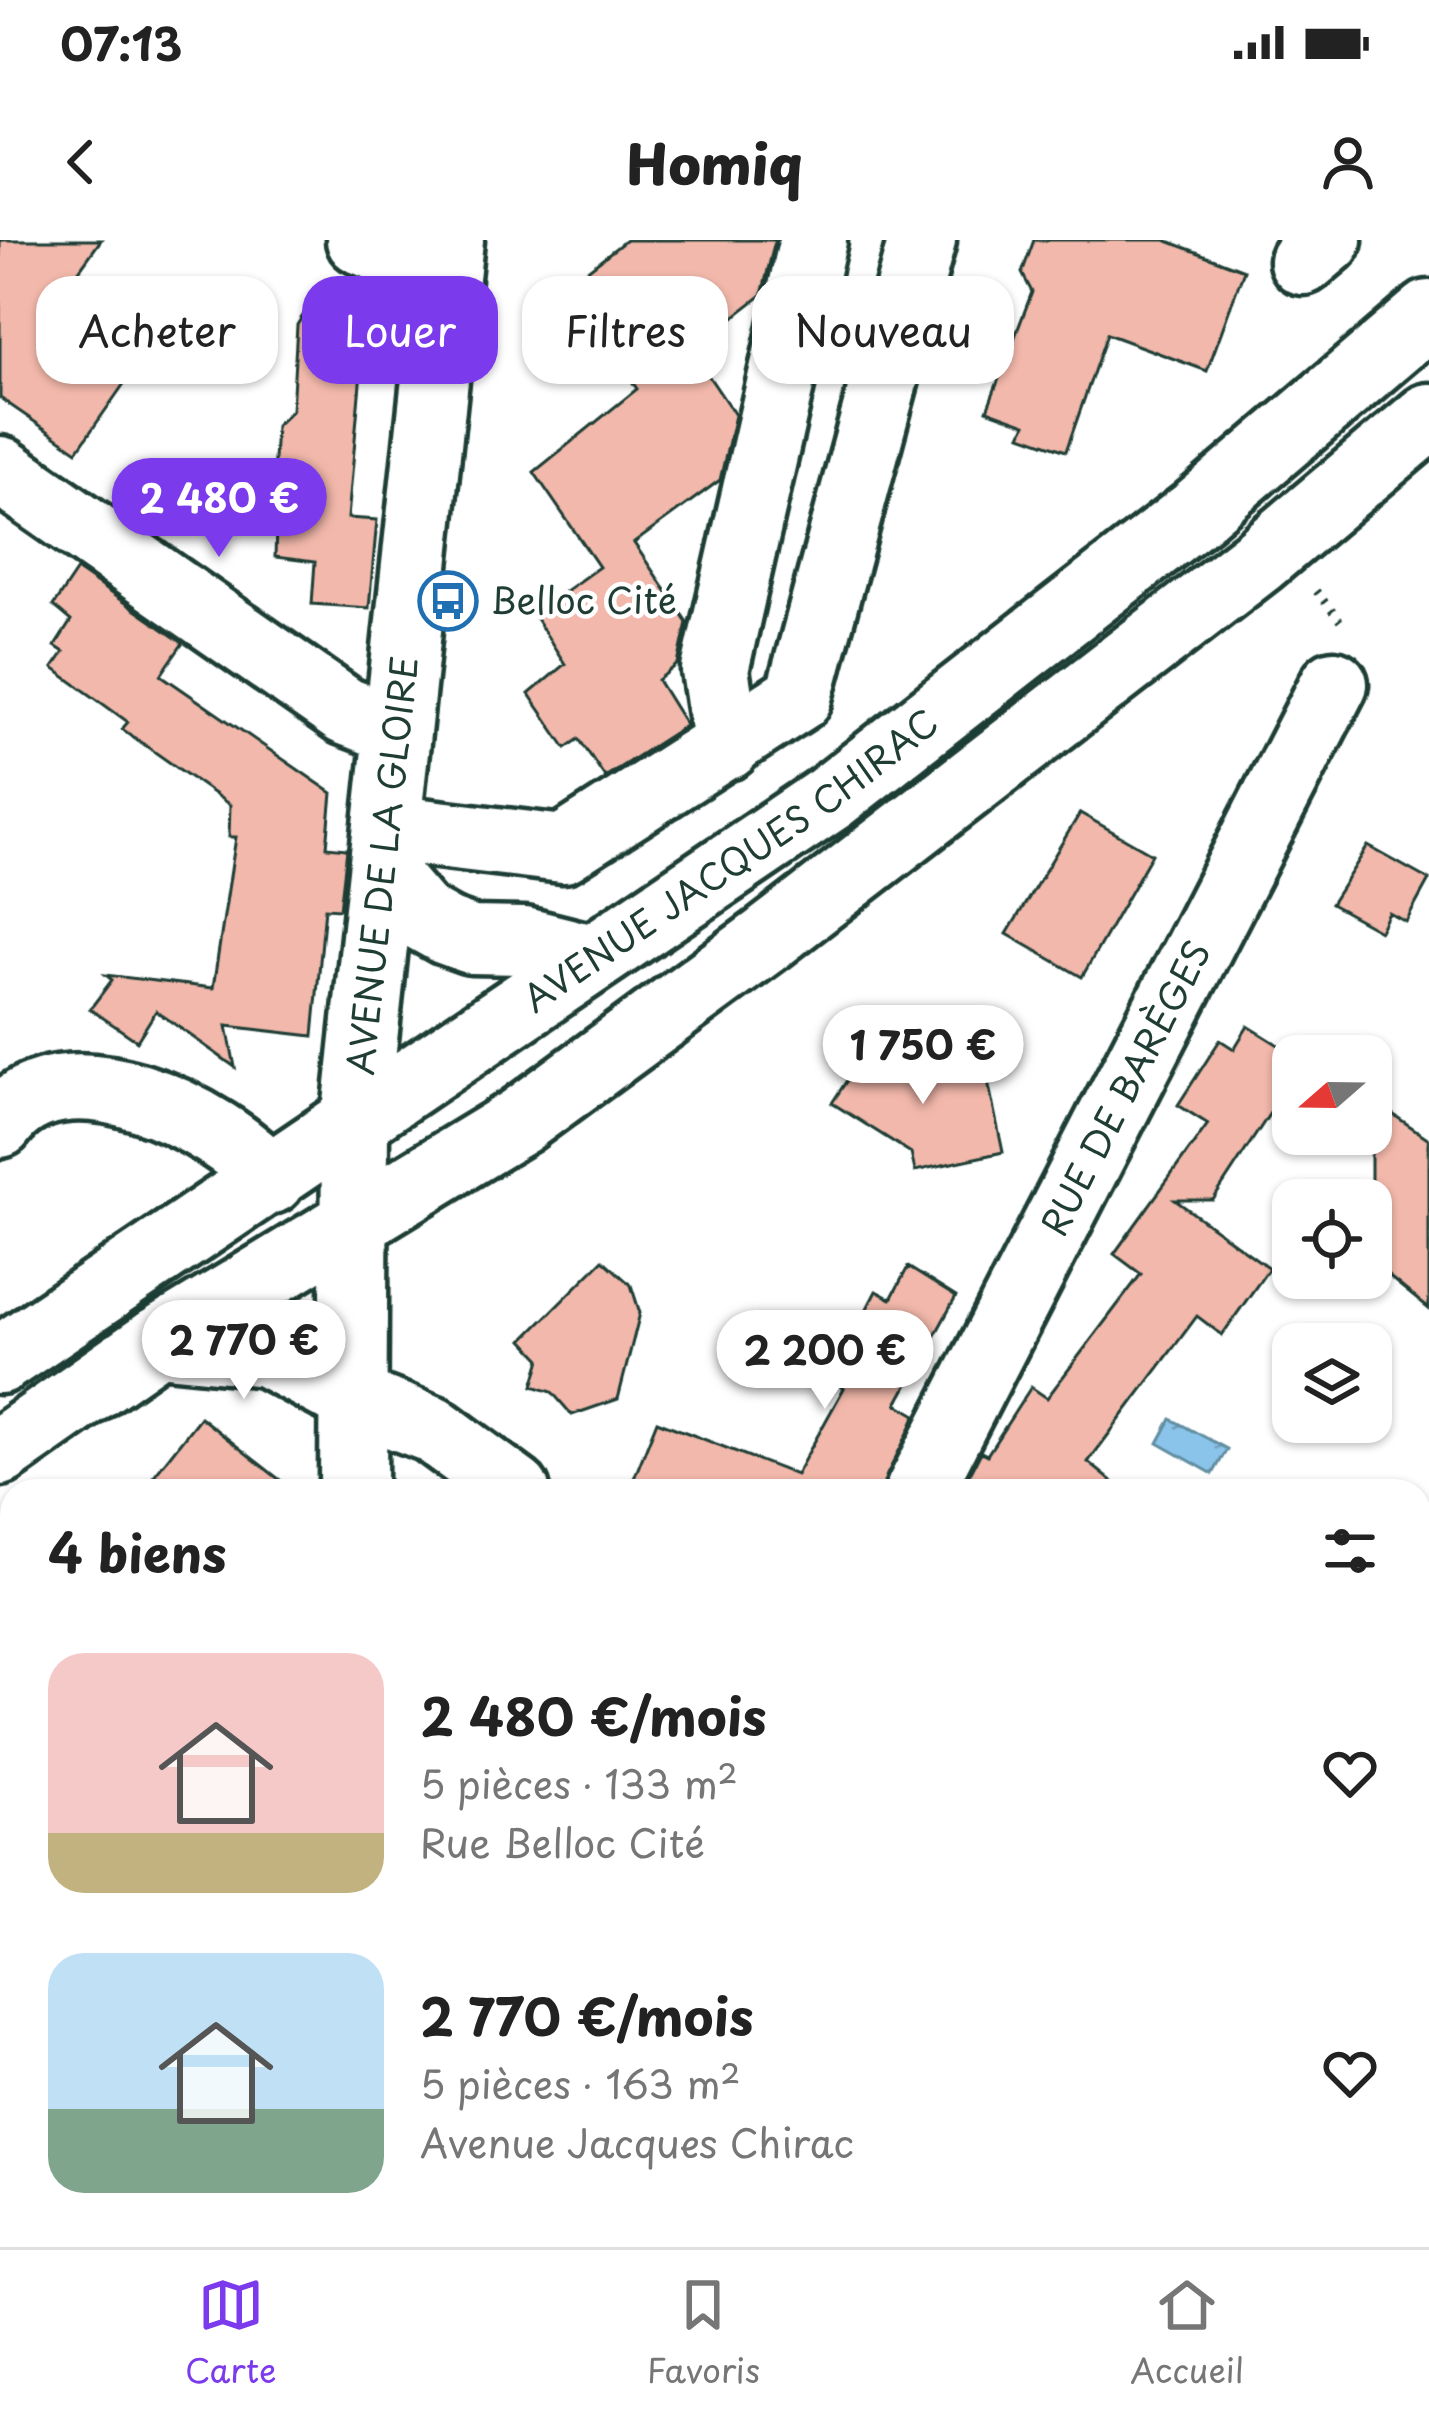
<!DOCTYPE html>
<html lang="fr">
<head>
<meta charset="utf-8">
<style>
  body { margin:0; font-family:"Playpen Sans",sans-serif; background:#f2f2f2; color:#222; height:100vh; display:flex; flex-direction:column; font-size:45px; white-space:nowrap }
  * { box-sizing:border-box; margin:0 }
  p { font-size:39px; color:#767676 }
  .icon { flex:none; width:66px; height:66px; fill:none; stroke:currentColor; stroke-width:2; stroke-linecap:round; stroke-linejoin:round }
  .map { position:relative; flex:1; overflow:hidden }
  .details { position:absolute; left:0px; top:1239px; width:1431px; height:768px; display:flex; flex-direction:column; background:#fff; border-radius:36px 36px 0 0; box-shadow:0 3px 9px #0004 }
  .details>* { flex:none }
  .top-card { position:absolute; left:36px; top:36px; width:1359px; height:108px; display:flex; gap:24px }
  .needle { width:78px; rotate:250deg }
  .controls { position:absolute; left:1272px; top:795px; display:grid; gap:24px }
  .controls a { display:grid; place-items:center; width:120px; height:120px; border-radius:24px; background:#fff; box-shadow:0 3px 9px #0004; font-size:60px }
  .price { position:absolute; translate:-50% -102px; padding:0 27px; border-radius:42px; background:#fff; color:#222; font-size:39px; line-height:78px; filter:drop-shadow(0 3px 6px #0008) }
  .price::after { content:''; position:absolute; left:50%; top:72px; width:36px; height:27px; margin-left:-18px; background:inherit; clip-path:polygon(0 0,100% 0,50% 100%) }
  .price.active { background:#7c3aed; color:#fff }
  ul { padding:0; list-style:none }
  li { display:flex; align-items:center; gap:36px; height:300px; padding:0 48px }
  li span { display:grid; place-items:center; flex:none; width:336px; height:240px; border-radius:36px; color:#555 }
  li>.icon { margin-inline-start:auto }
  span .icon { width:144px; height:144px; fill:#fffc; stroke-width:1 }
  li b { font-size:51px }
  h2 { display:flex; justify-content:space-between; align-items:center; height:144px; padding:0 48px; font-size:51px }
  .chip { padding:0 42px; border-radius:36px; background:#fff; box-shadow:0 3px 9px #0004; font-size:42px; line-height:108px }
  .chip.active { background:#7c3aed; color:#fff }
  .status { display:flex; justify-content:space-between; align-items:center; height:84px; padding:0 60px; background:#fff; direction:ltr }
  .status svg { height:33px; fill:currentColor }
  header { display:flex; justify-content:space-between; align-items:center; height:156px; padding:0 48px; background:#fff; font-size:54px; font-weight:800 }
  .menu { display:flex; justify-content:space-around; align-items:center; height:168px; border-top:3px solid #e0e0e0; background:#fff; font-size:33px; color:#767676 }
  .menu a { display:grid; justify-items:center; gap:6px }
  .menu .active { color:#7c3aed }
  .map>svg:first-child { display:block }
</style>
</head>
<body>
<div class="status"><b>07:13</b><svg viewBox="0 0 49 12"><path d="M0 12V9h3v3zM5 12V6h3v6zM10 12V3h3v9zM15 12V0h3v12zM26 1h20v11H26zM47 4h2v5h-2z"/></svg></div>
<header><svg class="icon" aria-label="back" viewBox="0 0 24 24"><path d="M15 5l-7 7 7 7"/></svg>Homiq<svg class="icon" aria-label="person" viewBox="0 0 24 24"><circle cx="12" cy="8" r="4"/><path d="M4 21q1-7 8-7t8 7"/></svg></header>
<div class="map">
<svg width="1429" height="2007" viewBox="0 0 1429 2007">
  <defs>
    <pattern id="grass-tufts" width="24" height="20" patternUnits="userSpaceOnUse" patternTransform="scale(3)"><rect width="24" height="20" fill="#a7ebb6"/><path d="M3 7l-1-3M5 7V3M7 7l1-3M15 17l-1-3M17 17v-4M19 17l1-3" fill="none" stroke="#8fca9d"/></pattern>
    <pattern id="water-ripples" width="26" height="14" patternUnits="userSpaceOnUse" patternTransform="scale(3)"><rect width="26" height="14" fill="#8bc4ea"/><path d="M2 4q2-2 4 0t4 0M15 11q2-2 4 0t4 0" fill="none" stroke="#71a0be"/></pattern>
  </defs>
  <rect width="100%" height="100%" fill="#fff"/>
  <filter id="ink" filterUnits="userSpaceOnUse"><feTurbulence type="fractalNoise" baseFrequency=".00833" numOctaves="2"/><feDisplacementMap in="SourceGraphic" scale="24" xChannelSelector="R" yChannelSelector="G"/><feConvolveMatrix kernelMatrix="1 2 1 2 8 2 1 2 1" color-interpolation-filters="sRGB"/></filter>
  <g filter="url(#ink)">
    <path fill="url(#grass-tufts)" stroke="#639475" stroke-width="3" d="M414,1995H803L796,2007H414Z"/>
    <path fill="url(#water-ripples)" stroke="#608ea1" stroke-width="3" d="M1171,1179L1227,1209L1213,1234L1158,1203Z"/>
    <g fill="#f2b8ab" stroke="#1f3d34" stroke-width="3">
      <path d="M0,0H101L65,50L149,108L77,211L0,158Z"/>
      <path d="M626,0H775L762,55L691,110L735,175L720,240L634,303L687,382L678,424L658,440L686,485L605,537L579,499L566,508L529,454L565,424L533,374L599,327L534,232L637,149L568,45Z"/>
      <path d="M1034,0H1165L1244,30L1207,131L1107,94L1066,211L1021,195L1026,184L987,170L1032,52L1022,33Z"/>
      <path d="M316,55L365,87L348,278L377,280L369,368L312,364L315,322L275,317L276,288L270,287L276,186L292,170L297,85Z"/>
      <path d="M77,330L183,403L161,435L332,553L327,607L347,609L340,669L325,668L313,796L227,786L235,827L156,771L137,801L90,769L112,740L106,735L213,748L236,597H229L230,565L122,489L128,482L53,428L64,412L55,406L71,381L53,366Z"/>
      <path d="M1080,573L1152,614L1082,737L1007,694Z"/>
      <path d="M1368,606L1429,640L1406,682L1389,673L1380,691L1331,664Z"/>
      <path d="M1248,786L1293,814V880L1272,870L1213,960H1175L1269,1028L1222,1095L1197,1076L1088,1222L1124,1251H961L981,1212L987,1215L1031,1147L1047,1158L1141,1034L1114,1014L1208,884L1178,865L1220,800L1234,809Z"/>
      <path d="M876,796L934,833L984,822L1003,912L915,931L911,913L832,863Z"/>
      <path d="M1391,873L1429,899V1069L1371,1022V903Z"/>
      <path d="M603,1020L631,1045L640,1073L618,1159L572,1175L552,1152L533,1146L541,1119L523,1100Z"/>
      <path d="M908,1027L956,1057L897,1164L916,1175L882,1251H629L657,1181L796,1235L844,1148L830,1140L876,1051L891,1059Z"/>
      <path d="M200,1177L294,1251H142Z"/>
    </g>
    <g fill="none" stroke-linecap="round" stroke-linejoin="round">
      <g stroke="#1f3d34" stroke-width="75">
        <g id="minor">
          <path d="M360,0L401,17"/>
          <path d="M1303,21L1328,0"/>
          <path d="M0,230L345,471L396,490"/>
          <path d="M727,506L715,430L813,0"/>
          <path d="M388,588L563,609L799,457L922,0"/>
          <path d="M0,884C60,800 220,878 271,940"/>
          <path d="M352,1159L432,1189L516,1251"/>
          <path id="s1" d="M353,1251L355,883L450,0"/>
          <path id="s2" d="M919,1251L1334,444"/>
          <path d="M1419,1417L1429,1400"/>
          <path d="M0,1531L12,1504"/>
          <path d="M0,1649L12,1664"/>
          <path d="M0,1733L12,1717"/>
          <path d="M1419,1948L1429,1931"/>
          <path d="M0,1969L12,1952"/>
          <path d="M361,1995V2007"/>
          <path d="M830,2007L836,1995"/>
          <path d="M1384,2007L1391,1995"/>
        </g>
      </g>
      <g stroke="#1f3d34" stroke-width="75">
        <g id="major">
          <path d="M383,633L421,677L446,691L471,700L524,701L592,718"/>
          <path d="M157,1102L266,1113L352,1159"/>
          <path id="s3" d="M0,1120L830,558L1197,272L1429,74"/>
          <path d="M0,1212L157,1102L520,881L769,698L1259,320L1429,177"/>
        </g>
      </g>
      <g stroke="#1f3d34" stroke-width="8" stroke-dasharray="3 9" stroke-linecap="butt">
        <path d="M1316,351L1340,381"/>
        <path d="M0,1426L12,1436"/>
        <path d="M526,1995L538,2007"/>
        <path d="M539,2007L549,1995"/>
        <path d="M717,2007L724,1995"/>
      </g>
      <use href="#minor" stroke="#fff" stroke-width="66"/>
      <use href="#major" stroke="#fff" stroke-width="66"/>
    </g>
  </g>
  <defs>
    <g id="bus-ring" transform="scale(3)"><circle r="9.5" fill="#fff" stroke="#1f6fb2" stroke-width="1.5"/><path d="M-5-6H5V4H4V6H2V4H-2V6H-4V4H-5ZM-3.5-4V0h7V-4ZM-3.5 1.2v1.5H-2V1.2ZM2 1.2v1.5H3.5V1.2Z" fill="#1f6fb2"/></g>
  </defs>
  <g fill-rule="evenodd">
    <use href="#bus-ring" x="448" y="361"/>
  </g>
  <g text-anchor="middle" stroke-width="9" stroke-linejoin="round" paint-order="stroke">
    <g font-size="36" fill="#1f3d34" stroke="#fff" text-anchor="start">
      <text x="490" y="374">Belloc Cité</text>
    </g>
    <g font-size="36" fill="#1f3d34" stroke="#fff">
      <text dy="13" stroke="none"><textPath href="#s3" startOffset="885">AVENUE JACQUES CHIRAC</textPath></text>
      <text dy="13" stroke="none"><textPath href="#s1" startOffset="627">AVENUE DE LA GLOIRE</textPath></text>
      <text dy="13" stroke="none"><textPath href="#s2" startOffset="453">RUE DE BARÈGES</textPath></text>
    </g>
  </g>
</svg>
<div class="controls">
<a><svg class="needle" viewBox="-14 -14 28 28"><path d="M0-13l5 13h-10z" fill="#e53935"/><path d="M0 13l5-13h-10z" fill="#767676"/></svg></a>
<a><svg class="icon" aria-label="locate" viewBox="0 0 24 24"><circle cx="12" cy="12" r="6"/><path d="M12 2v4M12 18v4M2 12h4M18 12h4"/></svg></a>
<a><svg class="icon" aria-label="layers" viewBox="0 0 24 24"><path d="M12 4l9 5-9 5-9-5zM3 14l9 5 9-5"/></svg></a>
</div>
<b class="price active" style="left:219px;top:320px">2 480 €</b>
<b class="price" style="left:923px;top:867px">1 750 €</b>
<b class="price" style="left:244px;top:1162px">2 770 €</b>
<b class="price" style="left:825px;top:1172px">2 200 €</b>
<div class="top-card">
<a class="chip">Acheter</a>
<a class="chip active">Louer</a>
<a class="chip">Filtres</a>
<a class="chip">Nouveau</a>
</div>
<section class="details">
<h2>4 biens<svg class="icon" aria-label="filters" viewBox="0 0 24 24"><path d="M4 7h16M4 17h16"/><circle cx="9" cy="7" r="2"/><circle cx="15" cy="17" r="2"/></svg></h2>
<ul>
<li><span style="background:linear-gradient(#f6c9c9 75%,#c2b280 0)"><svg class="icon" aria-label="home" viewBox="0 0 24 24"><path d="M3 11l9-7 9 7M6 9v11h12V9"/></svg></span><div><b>2 480 €/mois</b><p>5 pièces · 133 m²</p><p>Rue Belloc Cité</p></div><svg class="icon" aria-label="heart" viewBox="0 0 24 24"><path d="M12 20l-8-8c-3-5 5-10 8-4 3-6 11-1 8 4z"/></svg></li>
<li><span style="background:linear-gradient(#bfe0f5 65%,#7fa58c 0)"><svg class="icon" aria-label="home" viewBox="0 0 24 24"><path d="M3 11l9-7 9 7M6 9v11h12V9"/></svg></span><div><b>2 770 €/mois</b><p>5 pièces · 163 m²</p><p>Avenue Jacques Chirac</p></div><svg class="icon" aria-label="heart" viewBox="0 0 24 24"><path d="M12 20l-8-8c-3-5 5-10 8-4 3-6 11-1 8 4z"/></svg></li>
</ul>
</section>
</div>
<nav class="menu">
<a class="active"><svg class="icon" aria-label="map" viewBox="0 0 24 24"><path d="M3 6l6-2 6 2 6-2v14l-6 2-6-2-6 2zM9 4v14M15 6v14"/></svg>Carte</a>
<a><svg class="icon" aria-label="saved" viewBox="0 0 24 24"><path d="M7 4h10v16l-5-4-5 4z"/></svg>Favoris</a>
<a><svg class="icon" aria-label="home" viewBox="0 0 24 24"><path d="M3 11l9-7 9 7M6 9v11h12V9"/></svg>Accueil</a>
</nav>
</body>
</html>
